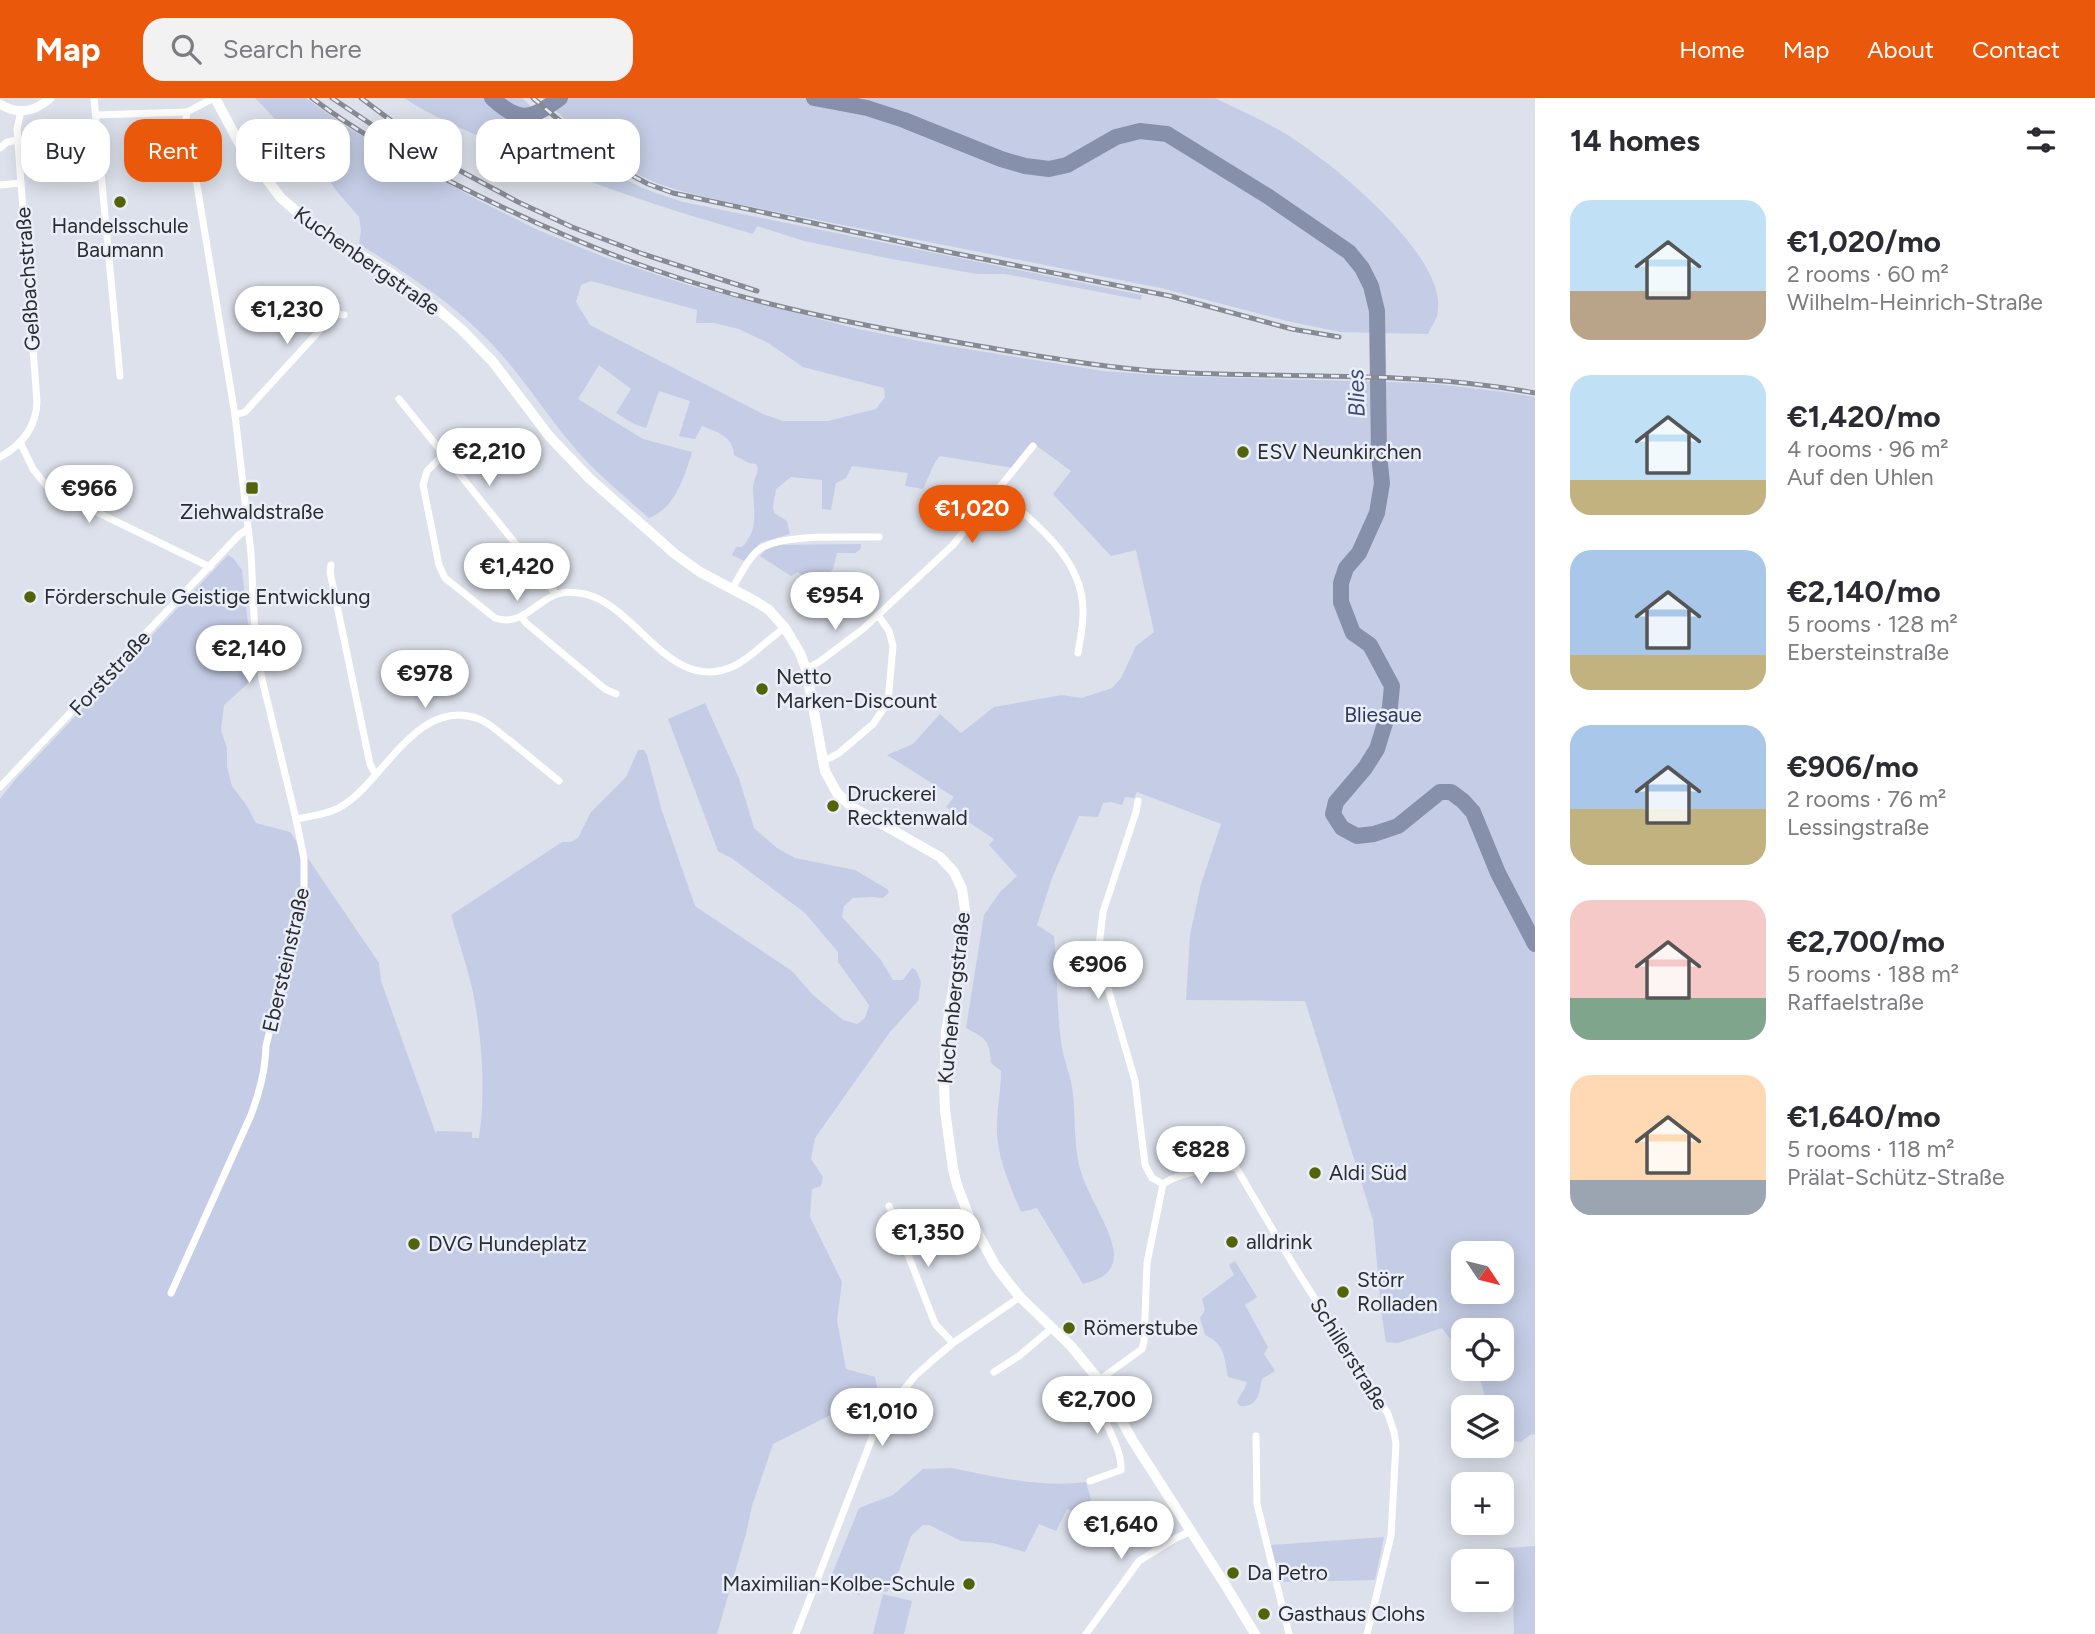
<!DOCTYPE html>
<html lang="en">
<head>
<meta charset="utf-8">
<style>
  body { margin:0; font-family:Figtree,sans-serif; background:#f2f2f3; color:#2b2b33; height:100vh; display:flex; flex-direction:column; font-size:26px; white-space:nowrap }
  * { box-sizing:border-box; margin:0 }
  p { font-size:23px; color:#7c7c81 }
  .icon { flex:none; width:38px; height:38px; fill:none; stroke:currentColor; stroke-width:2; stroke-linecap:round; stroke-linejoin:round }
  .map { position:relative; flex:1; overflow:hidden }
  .drawer { display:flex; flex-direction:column; background:#fff; width:560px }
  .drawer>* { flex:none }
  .hud { position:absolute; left:21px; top:21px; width:665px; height:63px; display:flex; gap:14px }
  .needle { width:46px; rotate:125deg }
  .fabs { position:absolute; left:1451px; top:1143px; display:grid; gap:14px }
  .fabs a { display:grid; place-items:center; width:63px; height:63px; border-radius:14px; background:#fff; box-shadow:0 4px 18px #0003; font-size:35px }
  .price { position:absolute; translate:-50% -60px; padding:0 16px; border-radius:24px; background:#fff; color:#222; font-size:23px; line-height:46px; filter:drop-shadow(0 2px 4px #0008) }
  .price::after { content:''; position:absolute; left:50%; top:42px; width:21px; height:16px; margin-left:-10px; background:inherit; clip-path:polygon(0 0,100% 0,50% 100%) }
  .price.active { background:#ea580c; color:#fff }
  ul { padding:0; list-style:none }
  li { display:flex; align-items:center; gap:21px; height:175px; padding:0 35px }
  li span { display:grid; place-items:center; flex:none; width:196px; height:140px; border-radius:21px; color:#555 }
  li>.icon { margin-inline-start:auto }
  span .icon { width:84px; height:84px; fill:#fffc; stroke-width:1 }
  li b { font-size:30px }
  h2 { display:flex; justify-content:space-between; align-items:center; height:84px; padding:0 35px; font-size:30px }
  .chip { padding:0 24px; border-radius:21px; background:#fff; box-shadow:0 4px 18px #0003; font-size:24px; line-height:63px }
  .chip.active { background:#ea580c; color:#fff }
  header { display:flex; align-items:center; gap:42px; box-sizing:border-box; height:98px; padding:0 35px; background:#ea580c; color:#fff }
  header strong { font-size:33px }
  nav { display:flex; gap:38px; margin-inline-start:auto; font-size:24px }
  .search { width:490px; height:63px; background:#f2f2f3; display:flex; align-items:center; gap:18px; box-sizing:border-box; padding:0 24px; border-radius:21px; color:#7c7c81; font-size:26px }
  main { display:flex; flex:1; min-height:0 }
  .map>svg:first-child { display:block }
</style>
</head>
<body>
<header>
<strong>Map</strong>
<div class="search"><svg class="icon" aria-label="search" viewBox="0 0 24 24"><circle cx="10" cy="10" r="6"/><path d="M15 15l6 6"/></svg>Search here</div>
<nav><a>Home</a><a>Map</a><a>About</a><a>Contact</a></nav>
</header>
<main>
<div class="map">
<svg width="1535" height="1536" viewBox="0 0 1535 1536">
  <rect width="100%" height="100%" fill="#dde1eb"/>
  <g fill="#c4cde5" fill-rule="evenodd">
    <path d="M255,0H306L345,28L478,102L538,132L609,161L688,187L858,231L929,245L1103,273L1170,278L1426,285L1497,293L1535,299V1336L1530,1337L1521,1344L1514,1343L1507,1334L1502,1333V1309H1488L1480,1281L1472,1271L1502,1270V1232H1463V1258L1442,1230L1398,1245L1386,1244L1382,1219L1373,1122L1305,903L1186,902L1190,837L1201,786L1221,726L1137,694L1134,700L1125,699L1122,707L1111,704L1103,705L1098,719L1079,718L1052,780L1037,827L1054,838C1058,875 1056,913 1062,950C1065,966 1072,981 1073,997C1076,1024 1073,1051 1082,1077C1089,1099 1113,1134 1114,1156C1114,1177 1099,1181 1083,1186L1037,1110L1021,1114C1009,1085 995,1055 997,1023C998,1006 1001,990 1001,973L991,965C989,941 986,941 966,930L984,817L1000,794L1017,778L989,747L994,741L946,709L954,699L887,657L913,646L940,616L961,635L994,609L1062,597L1082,600L1112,590L1121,580L1136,548L1154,534L1136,452L1111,458L1053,396L1071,373L1033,345L1013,370L940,358L935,364L923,391L905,388L908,375L852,368L846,380L836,385L831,412L822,411V382L791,379L776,391L773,409L774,415L787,423L790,436L760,445L744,463L732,457L736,449H742C760,431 753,411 753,388C754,382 757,376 758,371L756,366L749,365L734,357C733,338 717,334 702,328L695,341L679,338L690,303L659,293L646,330L634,326L616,315L631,291L599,267L578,301L643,341L692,354C684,380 675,410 649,420C621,395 591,371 568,342C541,309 518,272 488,242C450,203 405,174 359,146L361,132L359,119L335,91L318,66ZM591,183L697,212L696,225H714L739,231L768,245L803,269L884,290L885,299L876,311L828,323H783L763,316L590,227L576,204L581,187ZM1463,1155H1502V1194H1463Z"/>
    <path d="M404,0H522C554,31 586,61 626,82C644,91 664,98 683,104L1142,197L1141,202L1005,176H977L892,161L804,143L757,128L753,136C663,110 576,82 490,43C461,30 431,18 404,0Z"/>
    <path d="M542,0H1215C1237,11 1260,21 1281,33C1327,60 1445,155 1438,212C1438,220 1431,229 1428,236L1340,234L1287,223L1161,190L727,104C702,98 677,93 654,84C611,67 576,31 542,0Z"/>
    <path d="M76,26L80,33L81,64C75,68 64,71 58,68L55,29Z"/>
    <path d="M861,446V451L855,455H837L833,471L817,488L798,474L791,478L760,458L765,452L778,447Z"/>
    <path d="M228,457L233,460L242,472L254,580L224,607L221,632L227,650V669L232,688L247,708L256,725L290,734L379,865L381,883L436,1036L437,1033L472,1034V1040H479C486,993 482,936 472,890C466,865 458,841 451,817L562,744H571L578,740L591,714L626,679L638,652H644L647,657L662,713L695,808L792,873L813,897L843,922L857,926L865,920L869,907L838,864V854L805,815L733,761L718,753L668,621L705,605L739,680L754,730L777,750L795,760L855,772L887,791L889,794L883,800L872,799L853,800L844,808L842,819L881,862L893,882H903L912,870L916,872L921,884L918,903L890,934L815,1040L811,1061L823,1079L821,1088L812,1091L810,1119L842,1184L837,1222L846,1271L875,1279L878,1293L773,1346L752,1408L746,1436L717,1536H0V701L15,682Z"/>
    <path d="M1235,1163L1257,1199L1245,1207L1268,1249L1264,1256L1275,1273L1262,1281C1259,1295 1258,1310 1240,1308L1237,1304C1240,1296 1245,1292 1247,1284L1228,1279C1224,1259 1225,1246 1205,1237L1200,1220L1205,1212L1202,1201L1234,1177L1229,1167Z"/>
    <path d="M952,1370C995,1379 1042,1390 1086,1384L1097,1423L1067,1411L1056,1433L1039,1426L1025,1454L993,1445L961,1443L929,1427H923L911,1438L899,1473L887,1494L863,1488L860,1497L828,1486L859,1410L893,1397L923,1371Z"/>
    <path d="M1384,1439L1375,1482L1281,1484L1271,1447Z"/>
    <path d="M1535,1448V1536H1514L1513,1493H1502V1463H1463L1464,1453Z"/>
    <path d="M883,1496L912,1503L904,1536H873Z"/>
  </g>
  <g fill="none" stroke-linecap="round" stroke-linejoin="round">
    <g stroke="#8790ab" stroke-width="16">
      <path d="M492,0C520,26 531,21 560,0"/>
      <path d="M814,0L867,10L904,22L1001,61L1025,68L1049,71L1067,67L1116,39L1140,33L1167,36L1269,99L1349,154L1362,170L1371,188L1377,213L1379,357L1382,385L1377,415L1359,455L1346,470L1341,485V504L1353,535L1370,547L1392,588L1390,609L1377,651L1365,670L1336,704L1333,716L1342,730L1357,738L1374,736L1398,728L1440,694H1451L1463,703L1473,714L1498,775L1535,846"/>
    </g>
    <g stroke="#fff" stroke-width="7">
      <path d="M94,0L120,278"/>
      <path d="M96,17L187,14"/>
      <path d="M0,50L7,44L18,42"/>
      <path d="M0,87L21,85"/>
      <path d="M399,301L556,496"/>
      <path d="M235,317L245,314L332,219L337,216L344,217"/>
      <path d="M20,344L33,371L49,391L210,469"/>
      <path d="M443,357L427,373L423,387L439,467L445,480L495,520C522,529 535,504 557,496C563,494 572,494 579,495C635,501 668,599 734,568C753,559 767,541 785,530"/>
      <path d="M0,359C22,347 36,329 37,304L17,31L21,13"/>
      <path d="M998,393C1030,421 1075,454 1082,500C1085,518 1081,536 1078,555"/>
      <path d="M331,467L330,474L370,666L375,676"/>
      <path d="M732,491C739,479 746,464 756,454C776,434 850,440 879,439"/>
      <path d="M522,519L526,525L605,591L616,596"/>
      <path d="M806,571L819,564L863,531L953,447L1033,348"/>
      <path d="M821,661L830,660L839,655L873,626L888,604L893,548L889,533L878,517"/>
      <path d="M0,689L239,437L248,431"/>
      <path d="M1138,703L1136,714L1103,814L1099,848L1103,873L1135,983L1145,1067L1152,1080L1163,1086"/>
      <path d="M296,721C312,718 329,716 342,708C385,682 417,598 479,621C490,625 499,635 509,642C526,656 542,669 559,683"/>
      <path d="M1163,1086C1175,1077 1224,1064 1237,1071L1294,1168L1388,1316L1394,1334L1396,1346L1391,1438L1367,1536"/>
      <path d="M889,1108L932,1218L936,1227L953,1245"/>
      <path d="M171,1195L251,1017C260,992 265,974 266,948L304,792V761L296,721L262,581L255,538L251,455L235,317L186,21L187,14L214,0"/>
      <path d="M994,1274L1019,1258L1052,1230"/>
      <path d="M1099,1282L1142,1251L1144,1244L1147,1165L1163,1086"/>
      <path d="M1256,1338L1257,1406L1289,1536"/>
      <path d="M1090,1383L1121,1372C1122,1353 1110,1336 1104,1319L1116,1312"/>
      <path d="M796,1536L879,1322L915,1278L933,1262L953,1245L1020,1199"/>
      <path d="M1086,1536L1139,1463L1176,1440L1192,1433"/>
    </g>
    <path stroke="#fff" stroke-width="9" d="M0,6C18,17 35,14 50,0"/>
    <path stroke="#fff" stroke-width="10" d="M215,0L239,45L281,100L311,126L393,177L439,212L462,232L493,264L549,338L589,380L675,456L700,474L755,503L769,512L785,530L800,555L806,571L825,673L837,695L852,709L940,759L954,774L962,791L965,812L963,832L946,934L944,987L945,1012L953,1071L957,1087L970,1121L995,1167L1007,1183L1020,1199L1071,1248L1099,1282L1133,1343L1226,1488L1255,1536"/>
    <g stroke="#878a92" stroke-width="5">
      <g id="rail">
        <path d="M312,0C355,33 402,58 449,83C514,116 580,146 649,170C754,207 864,228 973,247C1039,258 1104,270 1170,274C1292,281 1415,272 1535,295"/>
        <path d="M332,0L396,43"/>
        <path d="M361,0L453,69L518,104L572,129L643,156L757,193"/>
        <path d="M533,0L611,66L648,86L673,95L953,155L1170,198L1292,231L1339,239"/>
      </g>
    </g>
    <use href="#rail" stroke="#eaeef9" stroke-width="2.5" stroke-dasharray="8" stroke-linecap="butt"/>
  </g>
  <g fill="#536308" stroke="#eaeef9" stroke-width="2.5">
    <circle cx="120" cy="104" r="7"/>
    <circle cx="1243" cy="354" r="7"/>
    <rect x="245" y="383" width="14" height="14" rx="3.5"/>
    <circle cx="30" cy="499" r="7"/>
    <circle cx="762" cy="591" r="7"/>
    <circle cx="833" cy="708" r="7"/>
    <circle cx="1315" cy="1075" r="7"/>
    <circle cx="1232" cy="1144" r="7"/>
    <circle cx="414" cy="1146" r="7"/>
    <circle cx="1343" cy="1194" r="7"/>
    <circle cx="1069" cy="1230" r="7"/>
    <circle cx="1233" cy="1475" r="7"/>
    <circle cx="969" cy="1486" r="7"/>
    <circle cx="1264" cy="1516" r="7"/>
  </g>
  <g text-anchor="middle" stroke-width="5" stroke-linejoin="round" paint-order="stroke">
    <g font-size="21" fill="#2a2c30" stroke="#eaeef9" text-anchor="start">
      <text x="120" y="135" text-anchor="middle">Handelsschule<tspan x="120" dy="24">Baumann</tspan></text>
      <text x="1257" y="361">ESV Neunkirchen</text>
      <text x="252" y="421" text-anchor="middle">Ziehwaldstraße</text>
      <text x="44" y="506">Förderschule Geistige Entwicklung</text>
      <text x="776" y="586">Netto<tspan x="776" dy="24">Marken-Discount</tspan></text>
      <text x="847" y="703">Druckerei<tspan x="847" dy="24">Recktenwald</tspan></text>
      <text x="1329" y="1082">Aldi Süd</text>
      <text x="1246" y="1151">alldrink</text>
      <text x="428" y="1153">DVG Hundeplatz</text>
      <text x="1357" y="1189">Störr<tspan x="1357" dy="24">Rolladen</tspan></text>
      <text x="1083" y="1237">Römerstube</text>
      <text x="1247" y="1482">Da Petro</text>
      <text x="955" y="1493" text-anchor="end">Maximilian-Kolbe-Schule</text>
      <text x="1278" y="1523">Gasthaus Clohs</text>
    </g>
    <g font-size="21" fill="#2a2c30" stroke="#eaeef9">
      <text transform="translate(367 163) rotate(35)" y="7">Kuchenbergstraße</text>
      <text transform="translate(28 181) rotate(-94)" y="7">Geßbachstraße</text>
      <text transform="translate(110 575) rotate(-47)" y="7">Forststraße</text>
      <text transform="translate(286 862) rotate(-77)" y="7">Ebersteinstraße</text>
      <text transform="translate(954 900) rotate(-84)" y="7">Kuchenbergstraße</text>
      <text transform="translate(1349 1256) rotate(58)" y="7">Schillerstraße</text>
    </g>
    <g font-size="21" fill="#2d3860" stroke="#eaeef9">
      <text x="1383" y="624">Bliesaue</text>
    </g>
    <g font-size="23" font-style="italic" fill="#3f4c75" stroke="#eaeef9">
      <text transform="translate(1356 295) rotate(-92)" y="8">Blies</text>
    </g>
  </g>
</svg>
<div class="fabs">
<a><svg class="needle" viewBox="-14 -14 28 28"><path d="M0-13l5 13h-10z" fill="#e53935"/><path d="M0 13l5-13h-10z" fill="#7c7c81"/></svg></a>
<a><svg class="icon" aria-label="locate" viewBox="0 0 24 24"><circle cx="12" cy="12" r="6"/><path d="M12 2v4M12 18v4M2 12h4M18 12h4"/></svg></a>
<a><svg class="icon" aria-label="layers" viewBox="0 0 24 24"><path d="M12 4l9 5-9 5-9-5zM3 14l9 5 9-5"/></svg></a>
<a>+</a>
<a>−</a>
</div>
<b class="price" style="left:287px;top:248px">€1,230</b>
<b class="price" style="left:489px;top:390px">€2,210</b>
<b class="price" style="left:89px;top:427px">€966</b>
<b class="price active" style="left:972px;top:447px">€1,020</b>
<b class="price" style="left:517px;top:505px">€1,420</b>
<b class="price" style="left:835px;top:534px">€954</b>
<b class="price" style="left:249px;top:587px">€2,140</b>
<b class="price" style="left:425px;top:612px">€978</b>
<b class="price" style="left:1098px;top:903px">€906</b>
<b class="price" style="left:1201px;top:1088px">€828</b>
<b class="price" style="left:928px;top:1171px">€1,350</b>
<b class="price" style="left:1097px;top:1338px">€2,700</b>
<b class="price" style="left:882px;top:1350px">€1,010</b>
<b class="price" style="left:1121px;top:1463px">€1,640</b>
<div class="hud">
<a class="chip">Buy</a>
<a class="chip active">Rent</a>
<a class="chip">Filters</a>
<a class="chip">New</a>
<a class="chip">Apartment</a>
</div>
</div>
<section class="drawer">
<h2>14 homes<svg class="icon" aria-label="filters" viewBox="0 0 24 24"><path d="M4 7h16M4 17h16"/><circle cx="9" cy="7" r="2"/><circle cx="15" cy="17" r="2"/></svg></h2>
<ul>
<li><span style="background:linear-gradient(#bfe0f5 65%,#b9a48a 0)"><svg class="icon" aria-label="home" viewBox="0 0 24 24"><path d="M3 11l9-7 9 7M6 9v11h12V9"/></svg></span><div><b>€1,020/mo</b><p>2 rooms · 60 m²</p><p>Wilhelm-Heinrich-Straße</p></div></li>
<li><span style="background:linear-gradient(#bfe0f5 75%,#c2b280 0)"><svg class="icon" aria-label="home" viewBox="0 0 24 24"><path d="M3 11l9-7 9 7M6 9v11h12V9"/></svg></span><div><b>€1,420/mo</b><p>4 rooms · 96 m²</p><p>Auf den Uhlen</p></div></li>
<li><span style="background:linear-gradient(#a9c7e8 75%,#c2b280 0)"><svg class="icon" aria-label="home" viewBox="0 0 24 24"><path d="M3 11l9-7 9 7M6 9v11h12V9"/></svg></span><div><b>€2,140/mo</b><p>5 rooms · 128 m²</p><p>Ebersteinstraße</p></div></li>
<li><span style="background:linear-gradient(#a9c7e8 60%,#c2b280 0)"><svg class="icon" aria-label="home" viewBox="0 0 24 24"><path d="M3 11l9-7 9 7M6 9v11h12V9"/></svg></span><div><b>€906/mo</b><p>2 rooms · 76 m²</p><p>Lessingstraße</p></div></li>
<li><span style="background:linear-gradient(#f6c9c9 70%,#7fa58c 0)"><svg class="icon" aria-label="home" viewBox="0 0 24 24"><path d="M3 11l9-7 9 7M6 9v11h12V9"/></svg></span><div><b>€2,700/mo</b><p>5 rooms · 188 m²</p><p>Raffaelstraße</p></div></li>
<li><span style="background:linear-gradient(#ffd9b3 75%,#9aa5b1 0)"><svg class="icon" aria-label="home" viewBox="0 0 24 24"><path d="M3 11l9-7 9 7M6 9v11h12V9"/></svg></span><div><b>€1,640/mo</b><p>5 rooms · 118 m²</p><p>Prälat-Schütz-Straße</p></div></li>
</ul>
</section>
</main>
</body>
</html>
